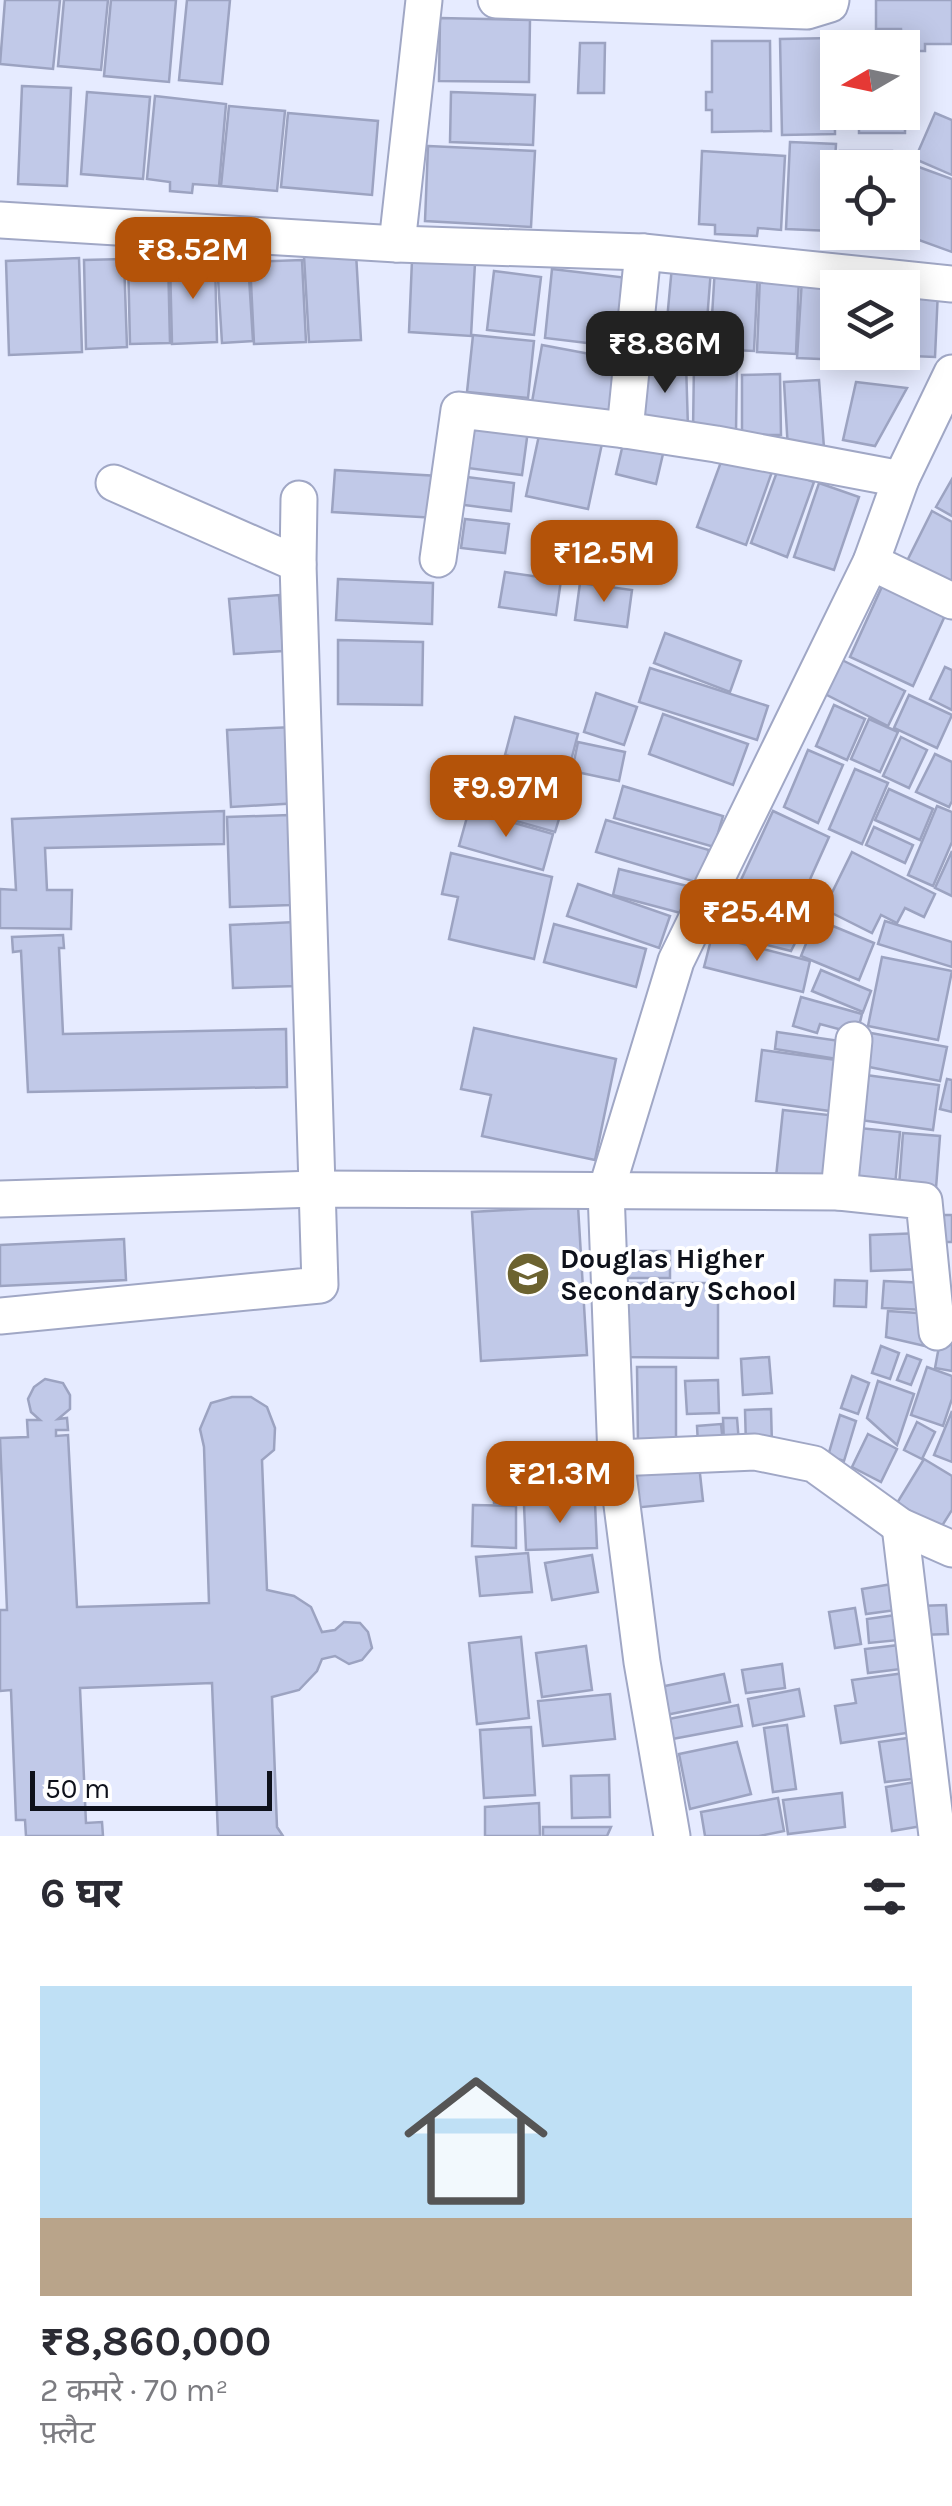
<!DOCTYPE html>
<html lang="hi">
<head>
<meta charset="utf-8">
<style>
  body { margin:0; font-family:Karla,"Noto Sans Devanagari",sans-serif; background:#f2f2f3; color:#2b2b33; height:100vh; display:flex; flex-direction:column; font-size:38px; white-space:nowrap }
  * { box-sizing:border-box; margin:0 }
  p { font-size:32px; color:#7c7c81 }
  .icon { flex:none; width:55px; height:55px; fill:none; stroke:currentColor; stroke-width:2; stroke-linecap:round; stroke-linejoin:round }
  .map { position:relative; height:1836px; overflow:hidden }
  .details { display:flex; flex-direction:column; background:#fff; flex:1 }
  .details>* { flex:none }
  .needle { width:65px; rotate:261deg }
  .tools { position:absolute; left:820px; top:30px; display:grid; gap:20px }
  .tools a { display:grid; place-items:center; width:100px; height:100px; border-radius:0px; background:#fff; box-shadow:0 5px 25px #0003; font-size:50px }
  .scale { position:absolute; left:30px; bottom:25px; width:242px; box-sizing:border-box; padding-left:10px; border:5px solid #0e111b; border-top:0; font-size:28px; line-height:35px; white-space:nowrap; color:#0e111b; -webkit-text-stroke:8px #fff; paint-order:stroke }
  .price { position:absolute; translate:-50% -85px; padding:0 22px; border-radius:20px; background:#b45309; color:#fff; font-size:32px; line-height:65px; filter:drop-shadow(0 2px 5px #0008) }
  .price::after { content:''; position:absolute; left:50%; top:60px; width:30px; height:22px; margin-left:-15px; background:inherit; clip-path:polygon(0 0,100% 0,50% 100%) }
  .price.current { background:#222; color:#fff }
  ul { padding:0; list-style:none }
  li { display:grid; align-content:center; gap:20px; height:530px; padding:0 40px }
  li+li { border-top:2px solid #e1e1e2 }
  li span { display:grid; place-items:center; height:310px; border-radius:0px; color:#555 }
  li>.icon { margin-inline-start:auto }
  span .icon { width:180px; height:180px; fill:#fffc; stroke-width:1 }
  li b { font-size:42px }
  h2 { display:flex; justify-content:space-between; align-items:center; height:120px; padding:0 40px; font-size:42px }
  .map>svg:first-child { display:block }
</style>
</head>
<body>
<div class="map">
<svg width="952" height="1836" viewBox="0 0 952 1836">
  <rect width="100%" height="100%" fill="#e6ebff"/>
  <g fill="#c1c9e8" stroke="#9ca3c1" stroke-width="2.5">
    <path d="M5,0H60L53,69L0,64Z"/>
    <path d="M64,0H108L101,70L58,66Z"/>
    <path d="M111,0H176L169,82L104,76Z"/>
    <path d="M187,0H230L222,84L179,80Z"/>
    <path d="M876,0H952V44H925V51H902L901,29H876Z"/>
    <path d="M440,18L530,20L529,82L439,81Z"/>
    <path d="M834,38L835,134L782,135L780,39Z"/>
    <path d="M712,41H770L771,131L712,132V110H706V92H712Z"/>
    <path d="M580,43H605L604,93H578Z"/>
    <path d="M902,61H906L905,133H859V112H902Z"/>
    <path d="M22,86L71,88L67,186L18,184Z"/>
    <path d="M87,92L150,97L143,179L81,174Z"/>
    <path d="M451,92L535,95L533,145L450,142Z"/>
    <path d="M155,96L226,104L219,186L193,184L192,193L170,191V182L147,179Z"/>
    <path d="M229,106L285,111L277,191L221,186Z"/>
    <path d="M288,113L378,121L372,195L281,187Z"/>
    <path d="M935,113L952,120V175L915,159Z"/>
    <path d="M790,142L836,144L831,231L786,229Z"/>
    <path d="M428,146L535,151L531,227L425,221Z"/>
    <path d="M702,151L785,156L781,230L758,228L757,236L715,234V225L699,224Z"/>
    <rect x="840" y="151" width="52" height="17"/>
    <path d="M916,166L952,179V252L897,232H902V204Z"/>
    <path d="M840,232H893V236L840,235Z"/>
    <path d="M356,253L361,340L309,342L304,256Z"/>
    <path d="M168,257L170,343L130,344L128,258Z"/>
    <path d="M79,258L82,352L9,355L6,261Z"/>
    <path d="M124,259L127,347L86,349L84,260Z"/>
    <path d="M302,260L306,342L254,344L250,262Z"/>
    <path d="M412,260L475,263L471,336L409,332Z"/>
    <path d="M215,261L217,342L172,344L170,262Z"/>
    <path d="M248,261L253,341L222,343L217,262Z"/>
    <path d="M672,266L711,269L706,334L666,331Z"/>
    <path d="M715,267L758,270L754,351L710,349Z"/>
    <path d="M552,269L628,278L621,347L545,338Z"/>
    <path d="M494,271L541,277L534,335L487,330Z"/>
    <path d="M760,275L799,277L796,354L757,352Z"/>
    <path d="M802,279L838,288V352H844V360L797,358Z"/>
    <path d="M902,288L938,290L935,357L886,355V352H902Z"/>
    <path d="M473,335L534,341L528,398L467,392Z"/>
    <path d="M542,345L622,360L611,417L532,402Z"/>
    <path d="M849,352H885L884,359L849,358Z"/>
    <path d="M686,363L688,428L645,430L643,364Z"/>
    <path d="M694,363L737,365L736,432H693Z"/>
    <path d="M780,374L781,435H742V375Z"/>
    <path d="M819,380L824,448L788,450L784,382Z"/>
    <path d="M856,382L907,388L875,446L843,440Z"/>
    <path d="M467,415L529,423L522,475L460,467Z"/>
    <path d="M541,426L603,439L588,509L526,496Z"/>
    <path d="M623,444L663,454L656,484L616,474Z"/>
    <path d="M725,451L773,469L746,545L697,527Z"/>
    <path d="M778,469L814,482L787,557L751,543Z"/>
    <path d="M335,470L439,476L437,518L332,512Z"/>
    <path d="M459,476L514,483L511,511L456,504Z"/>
    <path d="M952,479V516L936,507Z"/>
    <path d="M819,483L859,497L834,570L794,557Z"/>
    <path d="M932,511L952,522V589L905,565Z"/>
    <path d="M465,519L509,524L505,553L461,548Z"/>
    <path d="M505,572L561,580L556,615L499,607Z"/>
    <path d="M338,579L433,583L432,624L336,620Z"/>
    <path d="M885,580L948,609L913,686L850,657Z"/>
    <path d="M580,583L632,590L627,627L575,620Z"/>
    <path d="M279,595L283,651L234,654L229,599Z"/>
    <path d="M665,633L741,661L730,692L654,663Z"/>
    <path d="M338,640L423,642L422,705L338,704Z"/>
    <path d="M842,660L905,691L888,726L825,694Z"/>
    <path d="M945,667L952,670V710L930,699Z"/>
    <path d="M650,668L768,706L757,740L639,702Z"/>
    <path d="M596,693L637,707L624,745L584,732Z"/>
    <path d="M909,695L952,715L937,748L894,728Z"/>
    <path d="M834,705L865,719L847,760L816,746Z"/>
    <path d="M663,714L748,744L733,785L649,754Z"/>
    <path d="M515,717L578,734L568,772L505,755Z"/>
    <path d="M869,719L898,732L880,772L851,759Z"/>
    <path d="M294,727L299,803L231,807L227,730Z"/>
    <path d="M901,737L927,750L909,788L883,776Z"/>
    <path d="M578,742L625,752L619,781L572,771Z"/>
    <path d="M808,750L843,765L818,823L784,807Z"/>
    <path d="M935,754L952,762V801L949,807L916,792Z"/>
    <path d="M522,765L565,775L559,802L515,791Z"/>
    <path d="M855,769L888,783L862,844L829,829Z"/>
    <path d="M465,782L562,809L555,832L459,805Z"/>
    <path d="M623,786L723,816L714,847L614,818Z"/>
    <path d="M889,789L933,809L920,840L875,820Z"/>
    <path d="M937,806L952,812V842L933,886L908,875Z"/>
    <path d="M469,810L553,834L543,870L459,846Z"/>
    <path d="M224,811V844L45,848L47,890H72L71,929L0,928V889L16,890L12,819Z"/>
    <path d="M773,811L829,837L798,906L741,880Z"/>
    <path d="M289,815L291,905L230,907L227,817Z"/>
    <path d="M606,820L709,850L699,883L596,852Z"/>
    <path d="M874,827L913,845L905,863L866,845Z"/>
    <path d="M952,851V896L935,888Z"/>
    <path d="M852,852L935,894L924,917L905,908L897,923L881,915L872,933L824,909Z"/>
    <path d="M451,853L552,877L534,959L449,939L458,897L442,894Z"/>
    <path d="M619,869L695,888L688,915L613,895Z"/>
    <path d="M578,884L670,916L659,948L567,916Z"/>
    <path d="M738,891L805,923L791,951L719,933Z"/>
    <path d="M816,919L874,943L859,980L801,956Z"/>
    <path d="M885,921L952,942V967L878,944Z"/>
    <path d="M295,922L297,986L233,988L230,925Z"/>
    <path d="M554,924L646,949L636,987L544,962Z"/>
    <path d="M63,935L64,948H59L63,1034L286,1029L287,1087L28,1092L21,951L13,952L12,937Z"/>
    <path d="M712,936L810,961L803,992L704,967Z"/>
    <path d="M882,957L952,971L938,1040L868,1026Z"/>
    <path d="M821,970L871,991L863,1012L812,991Z"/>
    <path d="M801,997L862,1014L857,1034L820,1024L817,1033L793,1026Z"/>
    <path d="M474,1028L616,1059L595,1160L482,1136L491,1095L461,1089Z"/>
    <path d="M777,1032L840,1041L837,1059L775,1049Z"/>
    <path d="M871,1033L947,1047L940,1081L864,1066Z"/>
    <path d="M762,1050L844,1061L837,1112L756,1101Z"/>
    <path d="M866,1075L939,1085L933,1130L860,1120Z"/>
    <path d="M947,1079L952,1080V1112L940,1109Z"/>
    <path d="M783,1110L838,1116L831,1183L776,1177Z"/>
    <path d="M849,1127L900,1132L895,1186L844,1181Z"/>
    <path d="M903,1133L940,1136L936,1188L899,1186Z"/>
    <path d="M578,1206L587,1355L481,1361L472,1212Z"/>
    <rect x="930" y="1215" width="22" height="27"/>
    <path d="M922,1233L923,1269L871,1271L870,1235Z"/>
    <path d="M124,1239L126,1280L0,1286V1245Z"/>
    <path d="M622,1251H670V1278H621Z"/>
    <path d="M835,1280L867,1281L866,1307L834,1306Z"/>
    <path d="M884,1281L927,1283L926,1310L882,1308Z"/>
    <path d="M619,1283H718V1358L619,1357Z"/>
    <path d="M888,1311L932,1314L929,1347L886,1337Z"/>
    <path d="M944,1319L952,1321V1371L935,1368Z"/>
    <path d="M881,1346L899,1353L890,1379L872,1373Z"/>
    <path d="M907,1355L921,1360L911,1385L897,1380Z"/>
    <path d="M769,1357L772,1393L743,1395L741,1359Z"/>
    <path d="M637,1367H676V1443H638Z"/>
    <path d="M927,1367L952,1376V1399L943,1426L911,1415Z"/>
    <path d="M852,1376L869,1383L858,1414L841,1408Z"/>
    <path d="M45,1379L63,1383L70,1395V1409L58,1419L67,1418L68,1430H56V1436L68,1435L77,1607L209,1603L204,1447L200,1429L211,1403L232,1397H251L267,1407L275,1428L274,1450L262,1460L267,1590L294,1596L311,1607L322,1632L335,1630L344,1622L360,1623L368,1632L372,1648L362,1660L349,1664L335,1656L322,1659L317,1671L299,1690L272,1697L277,1827L283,1836H218L212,1683L80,1688L86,1823L102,1822L103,1836H26L25,1820H16L11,1690L0,1691V1610H7L0,1438L28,1437L27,1420H40L31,1412L28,1399L34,1387Z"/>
    <path d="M718,1380L719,1413L687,1414L685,1381Z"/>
    <path d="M878,1381L914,1394L897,1445L867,1418Z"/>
    <path d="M771,1409L772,1445L746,1446L745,1410Z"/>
    <path d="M952,1411V1462L934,1455Z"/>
    <path d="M840,1415L856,1421L844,1461L828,1456Z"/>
    <path d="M723,1418H737L739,1443L724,1444Z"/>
    <path d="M917,1422L935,1432L922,1459L904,1450Z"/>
    <path d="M721,1424L723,1443L698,1444L697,1426Z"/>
    <path d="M868,1434L897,1449L881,1482L852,1467Z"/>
    <path d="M588,1452L590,1499L494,1503L492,1456Z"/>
    <path d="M698,1456L703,1501L633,1508L629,1463Z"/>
    <path d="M924,1459L952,1476V1510L940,1529L897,1503Z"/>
    <path d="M595,1503L597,1548L526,1550L524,1505Z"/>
    <path d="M473,1505L516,1506V1548L472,1546Z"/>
    <path d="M528,1553L532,1592L480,1596L476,1557Z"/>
    <path d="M592,1555L598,1592L552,1600L545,1563Z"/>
    <path d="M892,1584L896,1610L866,1614L862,1589Z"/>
    <path d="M946,1605L948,1634L920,1635L919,1606Z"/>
    <path d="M855,1608L861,1644L835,1648L829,1612Z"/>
    <path d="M896,1615L899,1640L869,1643L867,1619Z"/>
    <path d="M521,1637L529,1718L477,1724L469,1643Z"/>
    <path d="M899,1645L901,1669L868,1673L865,1649Z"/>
    <path d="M586,1646L592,1690L542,1697L536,1653Z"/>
    <path d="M782,1664L785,1688L746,1693L742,1670Z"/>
    <path d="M905,1673L913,1732L841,1743L835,1706L856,1703L852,1680Z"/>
    <path d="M724,1674L730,1702L661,1716L655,1688Z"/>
    <path d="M799,1689L804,1716L753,1726L748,1699Z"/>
    <path d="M610,1694L615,1739L543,1746L538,1701Z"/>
    <path d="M738,1705L742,1726L667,1740L664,1720Z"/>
    <path d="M787,1725L796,1789L773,1792L764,1728Z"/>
    <path d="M531,1727L535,1795L484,1798L480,1730Z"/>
    <path d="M915,1737L921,1778L885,1782L879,1742Z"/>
    <path d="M737,1742L751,1794L690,1809L679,1754Z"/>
    <path d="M609,1775L610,1817L572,1818L571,1776Z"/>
    <path d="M921,1781L928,1825L892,1831L886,1787Z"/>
    <path d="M842,1793L845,1827L788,1834L783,1800Z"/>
    <path d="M778,1798L784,1831L759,1836H705L701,1812Z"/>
    <path d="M539,1803L540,1836H485V1807Z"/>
    <path d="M543,1827H611L607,1836H543Z"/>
  </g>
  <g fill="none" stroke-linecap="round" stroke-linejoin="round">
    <g stroke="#a0a7c5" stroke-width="39">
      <g id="minor">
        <path d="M496,0L807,11L830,4L831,0"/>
        <path d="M0,220L397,244L643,252L952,284"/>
        <path d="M397,244L424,0"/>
        <path d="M625,430L643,252"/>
        <path d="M114,483L298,564"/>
        <path d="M438,559L459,410L625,430L716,444L901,479"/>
        <path d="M871,562L952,601"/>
        <path d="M839,1192L854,1040"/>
        <path d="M0,1199L316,1189L839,1192L924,1201L937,1332"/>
        <path d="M0,1316L320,1285L298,564L299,499"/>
        <path d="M616,1458L755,1452L814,1464L900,1526L952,1549"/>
        <path d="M900,1526L937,1836"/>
        <path d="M672,1836L642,1662L616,1458L606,1191L676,961L871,562L901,479L952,373"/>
      </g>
    </g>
    <use href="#minor" stroke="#fff" stroke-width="35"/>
  </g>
  <defs>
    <g id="school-disc" transform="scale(2.25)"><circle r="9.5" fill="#6c6330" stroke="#fff"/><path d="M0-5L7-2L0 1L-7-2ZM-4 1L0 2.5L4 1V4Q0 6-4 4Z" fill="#fff"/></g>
  </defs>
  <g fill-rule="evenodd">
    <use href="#school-disc" x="528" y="1274"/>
  </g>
  <g text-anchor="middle" stroke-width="8" stroke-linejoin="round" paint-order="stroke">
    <g font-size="28" font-weight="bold" fill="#0e111b" stroke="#fff" text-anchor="start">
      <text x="560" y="1268">Douglas Higher<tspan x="560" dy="32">Secondary School</tspan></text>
    </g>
  </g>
</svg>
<div class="tools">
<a><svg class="needle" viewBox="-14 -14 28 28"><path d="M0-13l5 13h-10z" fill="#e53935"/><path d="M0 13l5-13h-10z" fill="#7c7c81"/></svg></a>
<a><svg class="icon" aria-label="locate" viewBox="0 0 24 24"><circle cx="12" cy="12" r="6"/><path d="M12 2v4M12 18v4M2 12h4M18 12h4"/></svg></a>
<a><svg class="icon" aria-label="layers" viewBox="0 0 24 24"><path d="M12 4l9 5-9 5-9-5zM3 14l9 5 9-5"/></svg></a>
</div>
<div class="scale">50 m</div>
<b class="price" style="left:193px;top:302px">₹8.52M</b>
<b class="price current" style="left:665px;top:396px">₹8.86M</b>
<b class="price" style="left:604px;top:605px">₹12.5M</b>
<b class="price" style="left:506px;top:840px">₹9.97M</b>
<b class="price" style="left:757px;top:964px">₹25.4M</b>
<b class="price" style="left:560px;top:1526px">₹21.3M</b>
</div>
<section class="details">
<h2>6 घर<svg class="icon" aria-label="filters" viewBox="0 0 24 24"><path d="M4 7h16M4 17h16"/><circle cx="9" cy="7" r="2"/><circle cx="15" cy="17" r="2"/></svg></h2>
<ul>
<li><span style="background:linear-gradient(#bfe0f5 75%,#b9a48a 0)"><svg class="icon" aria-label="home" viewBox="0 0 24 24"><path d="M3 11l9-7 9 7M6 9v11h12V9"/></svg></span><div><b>₹8,860,000</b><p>2 कमरे · 70 m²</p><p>फ़्लैट</p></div></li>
</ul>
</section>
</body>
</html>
